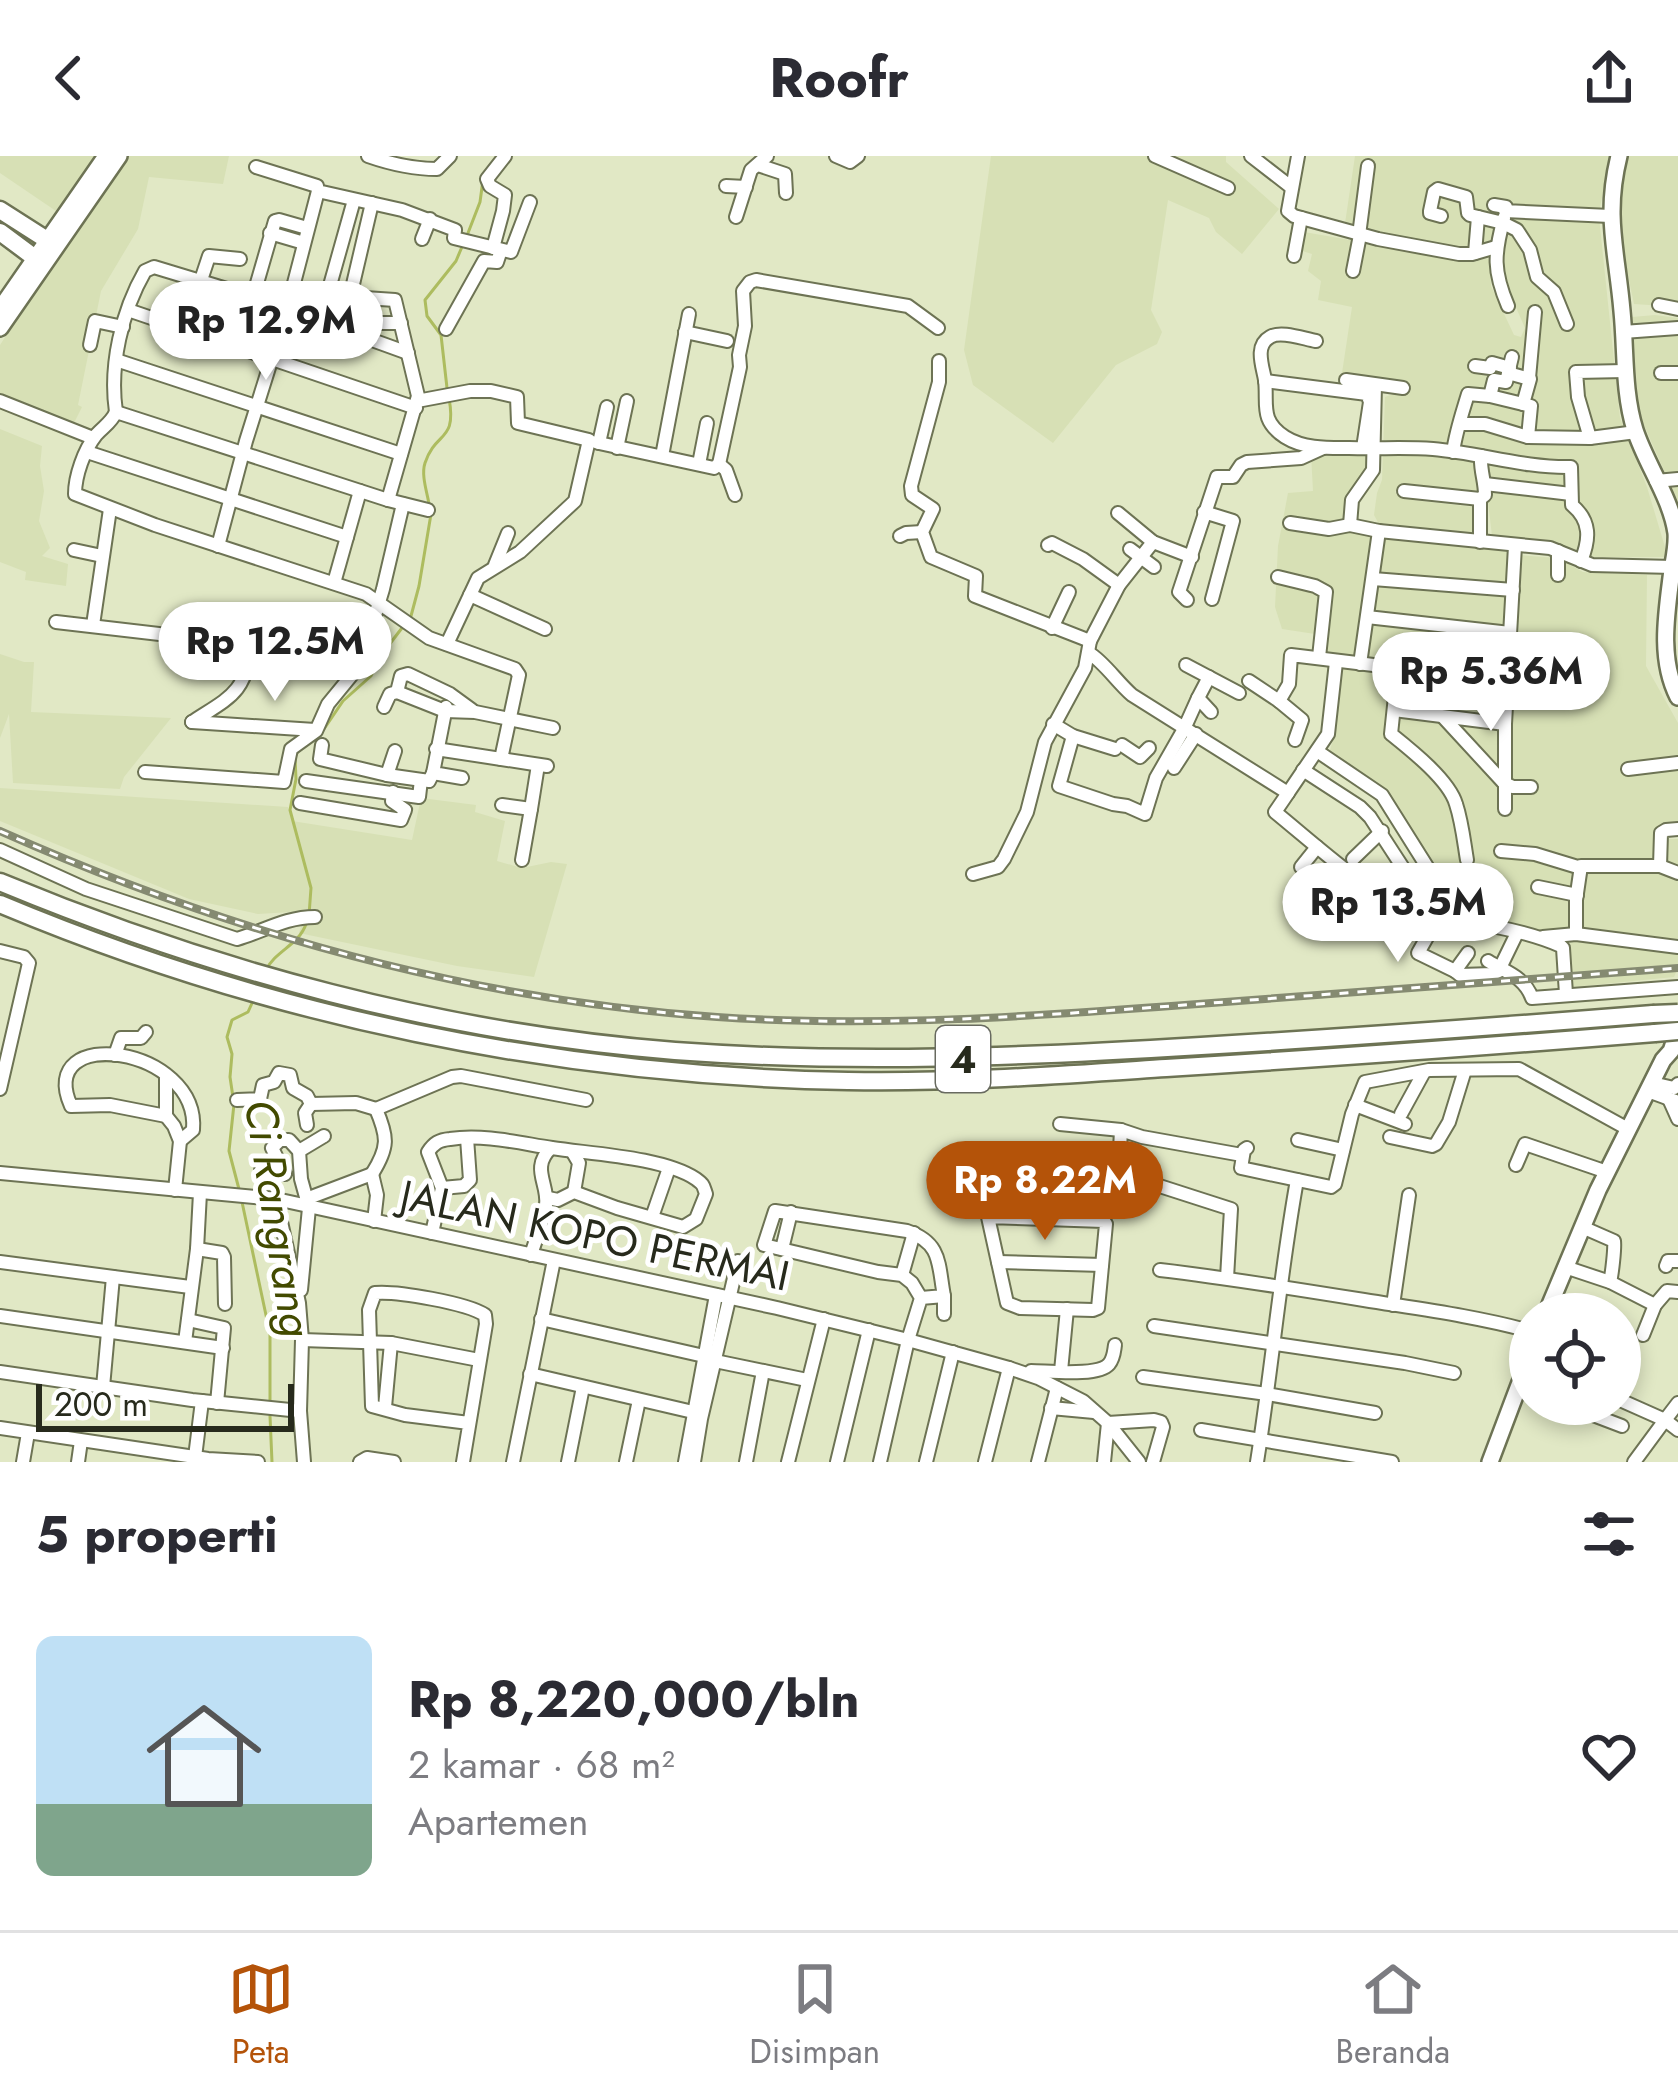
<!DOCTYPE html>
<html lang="id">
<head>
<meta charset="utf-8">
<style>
  body { margin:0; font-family:Jost,sans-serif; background:#f2f2f3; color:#2b2b33; height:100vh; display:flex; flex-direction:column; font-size:45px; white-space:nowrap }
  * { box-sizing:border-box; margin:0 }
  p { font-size:39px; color:#7c7c81 }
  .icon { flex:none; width:66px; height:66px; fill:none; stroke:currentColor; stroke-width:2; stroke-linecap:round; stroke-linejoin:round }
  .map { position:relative; height:1306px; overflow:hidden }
  .panel { display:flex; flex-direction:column; background:#fff; flex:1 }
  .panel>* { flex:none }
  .fabs { position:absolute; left:1509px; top:1137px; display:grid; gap:24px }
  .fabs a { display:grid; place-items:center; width:132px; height:132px; border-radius:50%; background:#fff; box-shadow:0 6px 18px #0003; font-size:60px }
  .scale { position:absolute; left:36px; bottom:30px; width:258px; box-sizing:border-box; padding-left:12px; border:6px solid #272a1c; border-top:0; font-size:33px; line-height:42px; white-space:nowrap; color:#272a1c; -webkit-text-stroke:9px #fff; paint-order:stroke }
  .price { position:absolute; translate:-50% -102px; padding:0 27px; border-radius:42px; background:#fff; color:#222; font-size:39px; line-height:78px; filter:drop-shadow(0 3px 6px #0008) }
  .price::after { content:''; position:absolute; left:50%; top:72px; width:36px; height:27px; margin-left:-18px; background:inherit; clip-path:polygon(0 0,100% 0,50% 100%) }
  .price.current { background:#b45309; color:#fff }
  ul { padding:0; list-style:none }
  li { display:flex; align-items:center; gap:36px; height:300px; padding:0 36px }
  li+li { border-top:3px solid #e1e1e2 }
  li span { display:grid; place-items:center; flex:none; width:336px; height:240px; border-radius:18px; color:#555 }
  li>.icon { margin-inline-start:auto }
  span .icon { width:144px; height:144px; fill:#fffc; stroke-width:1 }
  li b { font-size:51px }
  h2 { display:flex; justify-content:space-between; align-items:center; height:144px; padding:0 36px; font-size:51px }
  header { display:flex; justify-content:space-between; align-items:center; height:156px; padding:0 36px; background:#fff; font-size:54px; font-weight:700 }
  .menu { display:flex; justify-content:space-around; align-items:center; height:168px; border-top:3px solid #e1e1e2; background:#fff; font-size:33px; color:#7c7c81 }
  .menu a { display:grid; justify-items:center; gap:6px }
  .menu .current { color:#b45309 }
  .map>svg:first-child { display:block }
</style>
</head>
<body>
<header><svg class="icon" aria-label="back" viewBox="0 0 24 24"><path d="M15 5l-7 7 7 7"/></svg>Roofr<svg class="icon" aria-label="share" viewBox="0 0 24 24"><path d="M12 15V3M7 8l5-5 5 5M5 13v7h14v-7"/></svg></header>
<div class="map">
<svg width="1678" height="1306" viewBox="0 0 1678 1306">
  <rect width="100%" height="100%" fill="#e1e8c5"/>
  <g fill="#d7e0b5">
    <path d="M0,0H95L56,55L0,17Z"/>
    <path d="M124,0H229L223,28L149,21L138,73L101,135L78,249L82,251L74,267L0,239V189Z"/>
    <path d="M991,0H1226V6L1279,53L1242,98L1216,76L1209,62L1168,44L1151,154L1162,176L1157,188L1116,209L1053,287L973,229L964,194Z"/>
    <path d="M1355,0H1610L1599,57L1505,50L1495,89L1472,94L1344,74Z"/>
    <path d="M1628,0H1678V151L1634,148L1623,96L1619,51Z"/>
    <path d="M1511,59L1599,61L1620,262L1647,331L1668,401H1594L1548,385L1492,380L1487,337L1399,329L1395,336L1403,343L1473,351L1472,377L1380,370L1374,359L1377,337L1382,324L1385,241L1408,233L1404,226L1342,217L1352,151L1318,144L1321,125L1308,115L1312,98L1296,93L1304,76L1472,105L1490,102L1491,130L1514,179L1521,181L1525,172L1504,124L1505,93Z"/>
    <path d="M1655,159L1678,162V346L1639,258L1632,161Z"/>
    <path d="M0,273L42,290L40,310L44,335L39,365L50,392L42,400L68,408L66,430L25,424L26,416L0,406Z"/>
    <path d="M1322,296L1366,298L1369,302L1349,370L1373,382L1355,502L1326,496L1321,431L1315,478L1282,473L1275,451L1278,390L1288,337L1313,335L1311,298Z"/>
    <path d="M1381,382L1508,395V429L1377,419Z"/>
    <path d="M1519,399L1557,402L1583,416L1647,419L1646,510L1678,567V665L1664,667L1656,674L1662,683H1678V812L1674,821L1573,831L1570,786L1539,776L1476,766L1466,742L1421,692L1391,638L1329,597L1334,581L1342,512L1393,516L1386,583L1440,626L1454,663L1462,707L1468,709L1474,705L1466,663L1453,625L1413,585L1397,577L1398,561L1501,572L1509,622L1519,481Z"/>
    <path d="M1375,426L1467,437L1508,436L1507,474L1372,459Z"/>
    <path d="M1370,467L1508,481L1506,516L1366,505Z"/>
    <path d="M0,498L24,506H34L31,556L171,562L124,621L120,633L13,627L9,558L0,582Z"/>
    <path d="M1402,517L1507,524L1504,565L1399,550Z"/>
    <path d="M0,632L288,651L292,665L412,684L421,642L476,649L475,656L505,665L497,705L522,712L551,706L567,708L534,821L457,810L299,777L306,755L258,758L189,743L0,665Z"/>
  </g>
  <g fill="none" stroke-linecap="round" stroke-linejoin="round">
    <g stroke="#adbc5f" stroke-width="3">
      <path d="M468,77L480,46L483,24"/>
      <path d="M447,232L441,179L427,160L425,144L456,105L464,86"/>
      <path d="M429,348C427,336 421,319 425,307C436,274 457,287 449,242"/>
      <path d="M411,460L419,430L431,358"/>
      <path d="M324,573L343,545L371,520L379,502L405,468"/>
      <path d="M299,593L295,601L296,623L290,654L311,732L309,759"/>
      <path d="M266,814C275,795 299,789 306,768"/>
      <path d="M240,1037L229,995L234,948L230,921L232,898L227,881L232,864L248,856L253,845"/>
      <path d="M242,1046L270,1178V1250"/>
      <path d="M270,1260L272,1306"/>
    </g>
    <g stroke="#6d7354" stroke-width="16">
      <g id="minor">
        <path d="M368,0C391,8 413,13 437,13L450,0"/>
        <path d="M836,0L850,6L858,0"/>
        <path d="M1155,0L1228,32"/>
        <path d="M1251,0L1291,31"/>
        <path d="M1298,0L1288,55L1294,60L1378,83L1459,98H1472L1496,91"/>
        <path d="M758,9L785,18L786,37"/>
        <path d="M256,11L317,30L318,35L322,36L402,54L455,74L454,82L511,96L530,46"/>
        <path d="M726,30L746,31"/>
        <path d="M372,47L350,141L395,144L418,240L388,344"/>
        <path d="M1494,49L1506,51L1505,55L1610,60"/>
        <path d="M1441,60L1430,57V55L1434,36L1438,33L1466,41L1468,57L1470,59L1503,67L1517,74L1530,94L1537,121L1554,136L1567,168"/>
        <path d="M736,61L751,14L767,0"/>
        <path d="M1504,62C1494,98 1493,115 1508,150"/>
        <path d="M270,77L304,87"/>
        <path d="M1359,79L1368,10"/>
        <path d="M422,83L430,63"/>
        <path d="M493,92L503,55L505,39L490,30L487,23L505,0"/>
        <path d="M1475,97L1478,61"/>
        <path d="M1294,100L1301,62"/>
        <path d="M1353,115L1360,79"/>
        <path d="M201,124L209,100L240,103"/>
        <path d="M253,141L275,65L279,64L307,72"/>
        <path d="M1659,149L1678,153"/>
        <path d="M128,154L416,252"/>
        <path d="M320,165L354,44"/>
        <path d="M341,172L349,167H401"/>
        <path d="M446,173L484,105L497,106L501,94"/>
        <path d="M685,176L727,185"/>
        <path d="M1623,176L1678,172"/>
        <path d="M1316,185C1304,183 1281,174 1270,181C1254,190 1263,211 1265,224C1268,248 1259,264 1285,281C1304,293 1328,292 1349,292C1377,293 1405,291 1433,293C1480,297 1524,312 1571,311L1572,349C1591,365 1590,383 1581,405"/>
        <path d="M90,189L95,165L123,171"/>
        <path d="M116,204L401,298"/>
        <path d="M939,205V226L911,330L912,339L933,353L922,376L931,401L976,420L975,440L1090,485"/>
        <path d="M1475,210L1490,212L1492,207L1510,212"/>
        <path d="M1508,217L1530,223L1523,248L1531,250L1528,281"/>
        <path d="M1661,217H1678"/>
        <path d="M1529,222L1535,156"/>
        <path d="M1346,224L1403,232"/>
        <path d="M1265,225L1367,238L1370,246L1363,292"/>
        <path d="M1490,240L1494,224L1506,226L1512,201"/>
        <path d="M0,245L93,282"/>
        <path d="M417,245L470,235H491L517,241L518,267L589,284L575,345L520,396L478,422L447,488"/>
        <path d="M116,256C111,267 104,270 96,279C84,294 75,320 75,338L155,369L366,438L429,482L515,513L519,519L501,603"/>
        <path d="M116,256C109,209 122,155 145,115L154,111L253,141L408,197"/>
        <path d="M116,256L388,344L428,354"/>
        <path d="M1460,268H1485L1528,281L1590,282L1578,241L1576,216L1625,215"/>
        <path d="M1590,282L1636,276"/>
        <path d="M596,286L599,287L607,251"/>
        <path d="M599,287L714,312L719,308"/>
        <path d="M617,292L627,245"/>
        <path d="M87,296L347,381"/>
        <path d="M1453,296C1456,275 1462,258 1468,238L1490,240L1523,248"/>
        <path d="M662,300L689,158"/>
        <path d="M699,308L707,267"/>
        <path d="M719,308L740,211L739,199L745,170L743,135L750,126L756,124L908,150L938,172"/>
        <path d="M719,308L726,314L735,339"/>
        <path d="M1656,325L1678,323"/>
        <path d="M1485,328L1571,338"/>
        <path d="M1404,335L1480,343"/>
        <path d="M1204,356L1233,365L1212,443"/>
        <path d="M1118,357L1153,386L1192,401"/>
        <path d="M1290,367L1329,373L1350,369L1379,375L1550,392L1592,409L1673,411"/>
        <path d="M1350,369L1352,344L1373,314L1375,229"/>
        <path d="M900,380L906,377L922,376"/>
        <path d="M1480,386V343L1485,339C1485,325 1480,314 1481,300"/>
        <path d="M1048,389L1052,387L1083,403L1119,429"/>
        <path d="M218,390L246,285L287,154L318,35"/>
        <path d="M1130,393L1154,411"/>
        <path d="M74,394L102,400"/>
        <path d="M495,409L508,377"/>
        <path d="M1558,419V395"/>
        <path d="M1278,421L1315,430L1326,436L1319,501"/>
        <path d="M1373,423L1513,434"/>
        <path d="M334,427L360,335"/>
        <path d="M470,439L545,473"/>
        <path d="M1187,444L1179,436L1217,321H1233L1241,309L1247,306L1301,302L1323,292"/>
        <path d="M1367,461L1510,477"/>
        <path d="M56,466L288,493L364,499"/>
        <path d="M93,469L110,353"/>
        <path d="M1052,472L1069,436"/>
        <path d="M1089,497C1104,506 1117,526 1132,539L1288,637L1328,578L1336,506"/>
        <path d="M1360,508L1379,375"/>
        <path d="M1186,509L1239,537"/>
        <path d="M1398,512L1391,578C1411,594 1449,624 1456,648C1462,666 1464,686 1467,704"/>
        <path d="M1539,513L1561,515"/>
        <path d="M1209,521L1198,542L1211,556"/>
        <path d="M1249,525L1279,545L1302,564L1295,584"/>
        <path d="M397,536L445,555L475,556L553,572"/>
        <path d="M1536,544L1539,492"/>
        <path d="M1279,545L1289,528L1291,499L1398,512L1537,522"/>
        <path d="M384,551L390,538L397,536L401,520L408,518L450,538L472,554"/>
        <path d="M446,551L433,617L462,622"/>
        <path d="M1394,554L1505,568"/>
        <path d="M1444,562L1503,626"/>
        <path d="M192,566L315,574"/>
        <path d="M192,566C232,540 244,538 253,488"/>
        <path d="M1053,568L1073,580L1115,593"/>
        <path d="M1073,580L1059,630L1113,648L1127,650L1145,658L1156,622L1184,573L1198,542"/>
        <path d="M322,589L320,603L387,619L429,625L433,617"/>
        <path d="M1122,589L1140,601L1149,592"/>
        <path d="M436,593L547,610"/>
        <path d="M1317,595L1382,639L1431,717L1460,747L1473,767"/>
        <path d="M1174,612L1196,578"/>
        <path d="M1628,613L1678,607"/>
        <path d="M1303,614L1360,651L1370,661L1409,721L1428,742L1439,765"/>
        <path d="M145,616L284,626L291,593L316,575L328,548L360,509L383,433L403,348"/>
        <path d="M387,619L395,595"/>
        <path d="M306,625L419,641L421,624"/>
        <path d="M1504,627L1513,631H1531"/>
        <path d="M1288,637L1275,656C1325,697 1371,740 1430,768C1459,759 1532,777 1561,790L1563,792L1566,838"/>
        <path d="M300,647L401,664L405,654L392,645L393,636"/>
        <path d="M502,649L531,653L522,704"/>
        <path d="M531,653L538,609"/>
        <path d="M1505,653V568L1515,390"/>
        <path d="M0,694L86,733L237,783C264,775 286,761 315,761"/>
        <path d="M1501,695L1535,698L1581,712"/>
        <path d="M1353,703L1382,675"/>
        <path d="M1660,710L1661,677L1666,674L1678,673"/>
        <path d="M1301,711L1317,691"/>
        <path d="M973,718L998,711L1004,703L1027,656L1045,586L1085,512L1090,485L1119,429L1153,386"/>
        <path d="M1538,731L1577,739"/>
        <path d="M1340,749L1392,774H1396L1408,758"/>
        <path d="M1434,769L1418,797L1455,815"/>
        <path d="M1576,778V744L1581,710H1660L1678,717"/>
        <path d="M1543,781L1576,778L1678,791"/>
        <path d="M0,795L24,801L29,807L0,933"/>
        <path d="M1468,797L1455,815L1460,819L1493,818L1503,813"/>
        <path d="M1488,805C1505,816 1524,820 1532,842L1678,831"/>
        <path d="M1500,812L1517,777"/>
        <path d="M115,899L121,882H141L146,876"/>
        <path d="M166,922V960L174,970L180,985L175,1034"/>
        <path d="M1652,927L1674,932L1678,928"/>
        <path d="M1648,935L1678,946"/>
        <path d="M1669,943L1678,963"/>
        <path d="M237,944L260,943L263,929L274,926L279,917L290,919L293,932L307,940L311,948L356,947L376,953"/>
        <path d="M1355,949L1405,968"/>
        <path d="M1401,958L1424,916"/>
        <path d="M166,960L110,949L71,950C34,867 200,890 193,974L180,985"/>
        <path d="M1060,968L1121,974L1142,981L1242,999"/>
        <path d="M307,969L305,957L311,948"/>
        <path d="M1390,981L1432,990L1436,988L1449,966L1465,914"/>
        <path d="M1298,984L1343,994"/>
        <path d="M1247,992L1244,994L1241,1012L1331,1031L1335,1028L1352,958L1365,926L1429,914L1519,913L1628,973"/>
        <path d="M1120,994L1121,974"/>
        <path d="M299,995L324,980"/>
        <path d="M572,995L579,1007L574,1036"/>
        <path d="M1516,1009L1525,988L1607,1016"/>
        <path d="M261,1014L285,1018L272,992L280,984H289L299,995L301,1023L309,1052L301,1134"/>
        <path d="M0,1017L276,1043L777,1152L908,1184L1009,1212L1038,1222L1083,1245L1108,1267L1139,1306"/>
        <path d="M947,1017L1127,1023"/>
        <path d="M372,1018C389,991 388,981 376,953L452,921L461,920L586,944"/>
        <path d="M1144,1025L1231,1053L1227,1122"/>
        <path d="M442,1032L464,1030L470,1024L467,982"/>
        <path d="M276,1043L299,1147L302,1184L300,1255L304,1306"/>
        <path d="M306,1043L372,1018L377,1039L374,1065"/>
        <path d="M652,1061L669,1012"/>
        <path d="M988,1061L1104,1065L1106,1068L1098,1152L1093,1154L1020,1152L1007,1147L988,1061L987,1032L990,1017"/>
        <path d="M1582,1071L1614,1085C1615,1092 1612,1118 1610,1126"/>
        <path d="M432,1077L442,1032L428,996C434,987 439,984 450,983C484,978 519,987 552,992C591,998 663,1001 696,1023C704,1029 703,1029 706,1038L696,1063L683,1071L617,1052L574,1036L558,1044L548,1042"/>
        <path d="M197,1093L222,1097L224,1101L225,1148"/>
        <path d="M782,1093L791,1056"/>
        <path d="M531,1099C536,1083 543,1065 546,1049C549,1028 530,1012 551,992"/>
        <path d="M0,1106L190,1131"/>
        <path d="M998,1106L1102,1109"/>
        <path d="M1666,1110L1668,1105H1678"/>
        <path d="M1565,1111L1610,1126L1655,1149"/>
        <path d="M1160,1114C1228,1122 1296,1133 1364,1144C1420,1153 1475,1160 1530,1175"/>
        <path d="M902,1119L914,1077"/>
        <path d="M944,1140V1158"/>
        <path d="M1393,1149L1409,1039"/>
        <path d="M0,1160L223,1192"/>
        <path d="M541,1163L704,1200"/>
        <path d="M188,1164L224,1172L217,1247"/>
        <path d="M1154,1170L1405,1207L1454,1217"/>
        <path d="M1643,1179L1655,1149L1667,1135L1678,1136"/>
        <path d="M302,1184L391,1187L479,1204"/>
        <path d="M185,1186L197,1093L200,1037"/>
        <path d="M715,1205L807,1224"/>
        <path d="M1031,1215C1048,1215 1098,1221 1109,1208C1114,1202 1114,1195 1115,1189"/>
        <path d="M1061,1215L1067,1153"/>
        <path d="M0,1216L192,1244L300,1255"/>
        <path d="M530,1218L693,1256"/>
        <path d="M1143,1221L1267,1238L1375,1257"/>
        <path d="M103,1231L113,1121"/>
        <path d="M1620,1244L1665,1264L1634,1306"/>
        <path d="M1678,1247L1665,1264L1678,1274"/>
        <path d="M1570,1248L1582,1250L1593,1259L1622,1270"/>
        <path d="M385,1251L391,1187"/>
        <path d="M1051,1252L1094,1256"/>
        <path d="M0,1272L208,1303L258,1306"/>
        <path d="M1201,1274L1392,1306"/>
        <path d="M195,1301L202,1245"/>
        <path d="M23,1306L28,1277"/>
        <path d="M78,1306L81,1285"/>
        <path d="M360,1306L367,1302L394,1306"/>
        <path d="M463,1306L486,1168L485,1159C467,1147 397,1135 375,1137L369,1154L372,1250L405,1259L469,1267"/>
        <path d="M513,1306L554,1104"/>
        <path d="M568,1306L583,1231"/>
        <path d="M626,1306L639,1244"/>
        <path d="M685,1306L716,1139"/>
        <path d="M694,1306L701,1263L738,1105"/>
        <path d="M746,1306L763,1215"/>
        <path d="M788,1306L824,1163"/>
        <path d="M837,1306L869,1174"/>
        <path d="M880,1306L908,1184L921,1142L912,1127L902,1119L878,1116L764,1089L775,1055L907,1075C942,1087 938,1108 944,1140L921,1142"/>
        <path d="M926,1306L953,1196"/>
        <path d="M985,1306L1009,1212"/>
        <path d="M1038,1306L1057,1232"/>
        <path d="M1104,1306L1108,1267L1154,1264L1161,1266L1163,1271L1153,1306"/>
        <path d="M1257,1306C1272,1212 1280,1118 1297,1024"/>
      </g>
    </g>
    <g stroke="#6d7354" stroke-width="20">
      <g id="major">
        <path d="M1619,0C1604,60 1617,96 1622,155C1626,195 1623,235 1635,274C1646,308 1671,342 1676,377C1677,389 1674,402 1672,414C1667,455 1658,502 1678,541"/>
        <path d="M0,153L106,0"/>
        <path d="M0,172L119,0"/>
        <path d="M1546,1158L1598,1034L1663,904L1671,895L1678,874"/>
        <path d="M1490,1306L1530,1200"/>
      </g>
    </g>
    <g stroke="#6d7354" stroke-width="21">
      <g id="highway">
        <path d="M0,54L47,84"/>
        <path d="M0,76L35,102"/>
        <path d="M0,726C214,815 444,877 675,895C853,908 1023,901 1201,890C1352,881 1502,870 1653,858"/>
        <path d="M0,748C269,861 557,920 848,925C954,927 1060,919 1166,912C1329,902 1492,890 1655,877"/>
      </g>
    </g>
    <use href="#minor" stroke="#fff" stroke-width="12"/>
    <use href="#major" stroke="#fff" stroke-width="15"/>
    <use href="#highway" stroke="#fff" stroke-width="16"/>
    <g stroke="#858a71" stroke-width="8">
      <path id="rail" d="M0,675C227,776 469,844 717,861C877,872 1038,860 1198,848C1358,836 1518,824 1678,812"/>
    </g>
    <use href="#rail" stroke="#fff" stroke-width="3" stroke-dasharray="9" stroke-linecap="butt"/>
    <g stroke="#6d7354" stroke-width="21" stroke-linecap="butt">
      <g id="highway-bridge">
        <path d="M1653,858L1678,857"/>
        <path d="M1655,877L1678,875"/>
      </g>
    </g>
    <use href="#highway-bridge" stroke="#fff" stroke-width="16"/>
  </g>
  <g text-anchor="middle" stroke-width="10" stroke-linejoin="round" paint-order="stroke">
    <rect fill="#fff" stroke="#686a60" stroke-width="3" x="936" y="870" width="54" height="66" rx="9"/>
    <g font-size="39" font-weight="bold" fill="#272a1c">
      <text x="963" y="917">4</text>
    </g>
    <g font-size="42" fill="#272a1c" stroke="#fff">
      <text transform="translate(595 1079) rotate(12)" y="15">JALAN KOPO PERMAI</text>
    </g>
    <g font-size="45" font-style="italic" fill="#424a00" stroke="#fff">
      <text transform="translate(279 1062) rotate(81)" y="16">Ci Rangrang</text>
    </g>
  </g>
</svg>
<div class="fabs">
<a><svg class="icon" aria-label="locate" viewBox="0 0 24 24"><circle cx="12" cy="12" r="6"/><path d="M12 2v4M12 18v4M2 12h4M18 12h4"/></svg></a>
</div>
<div class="scale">200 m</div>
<b class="price" style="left:266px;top:227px">Rp 12.9M</b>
<b class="price" style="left:275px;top:548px">Rp 12.5M</b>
<b class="price" style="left:1491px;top:578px">Rp 5.36M</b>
<b class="price" style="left:1398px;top:809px">Rp 13.5M</b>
<b class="price current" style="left:1045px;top:1087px">Rp 8.22M</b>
</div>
<section class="panel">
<h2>5 properti<svg class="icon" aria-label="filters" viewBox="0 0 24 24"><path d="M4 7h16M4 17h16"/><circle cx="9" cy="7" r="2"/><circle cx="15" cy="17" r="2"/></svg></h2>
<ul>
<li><span style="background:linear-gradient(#bfe0f5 70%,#7fa58c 0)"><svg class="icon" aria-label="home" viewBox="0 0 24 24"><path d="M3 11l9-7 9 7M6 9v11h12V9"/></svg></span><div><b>Rp 8,220,000/bln</b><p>2 kamar · 68 m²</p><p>Apartemen</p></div><svg class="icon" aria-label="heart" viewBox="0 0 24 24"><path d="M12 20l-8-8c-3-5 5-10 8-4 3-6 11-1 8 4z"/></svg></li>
</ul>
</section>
<nav class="menu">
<a class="current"><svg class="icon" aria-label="map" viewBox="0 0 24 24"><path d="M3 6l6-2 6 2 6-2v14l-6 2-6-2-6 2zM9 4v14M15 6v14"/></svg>Peta</a>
<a><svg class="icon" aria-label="saved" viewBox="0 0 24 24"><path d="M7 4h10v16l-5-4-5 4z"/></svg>Disimpan</a>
<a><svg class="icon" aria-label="home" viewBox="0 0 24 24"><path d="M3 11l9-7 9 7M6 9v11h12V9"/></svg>Beranda</a>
</nav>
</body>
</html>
